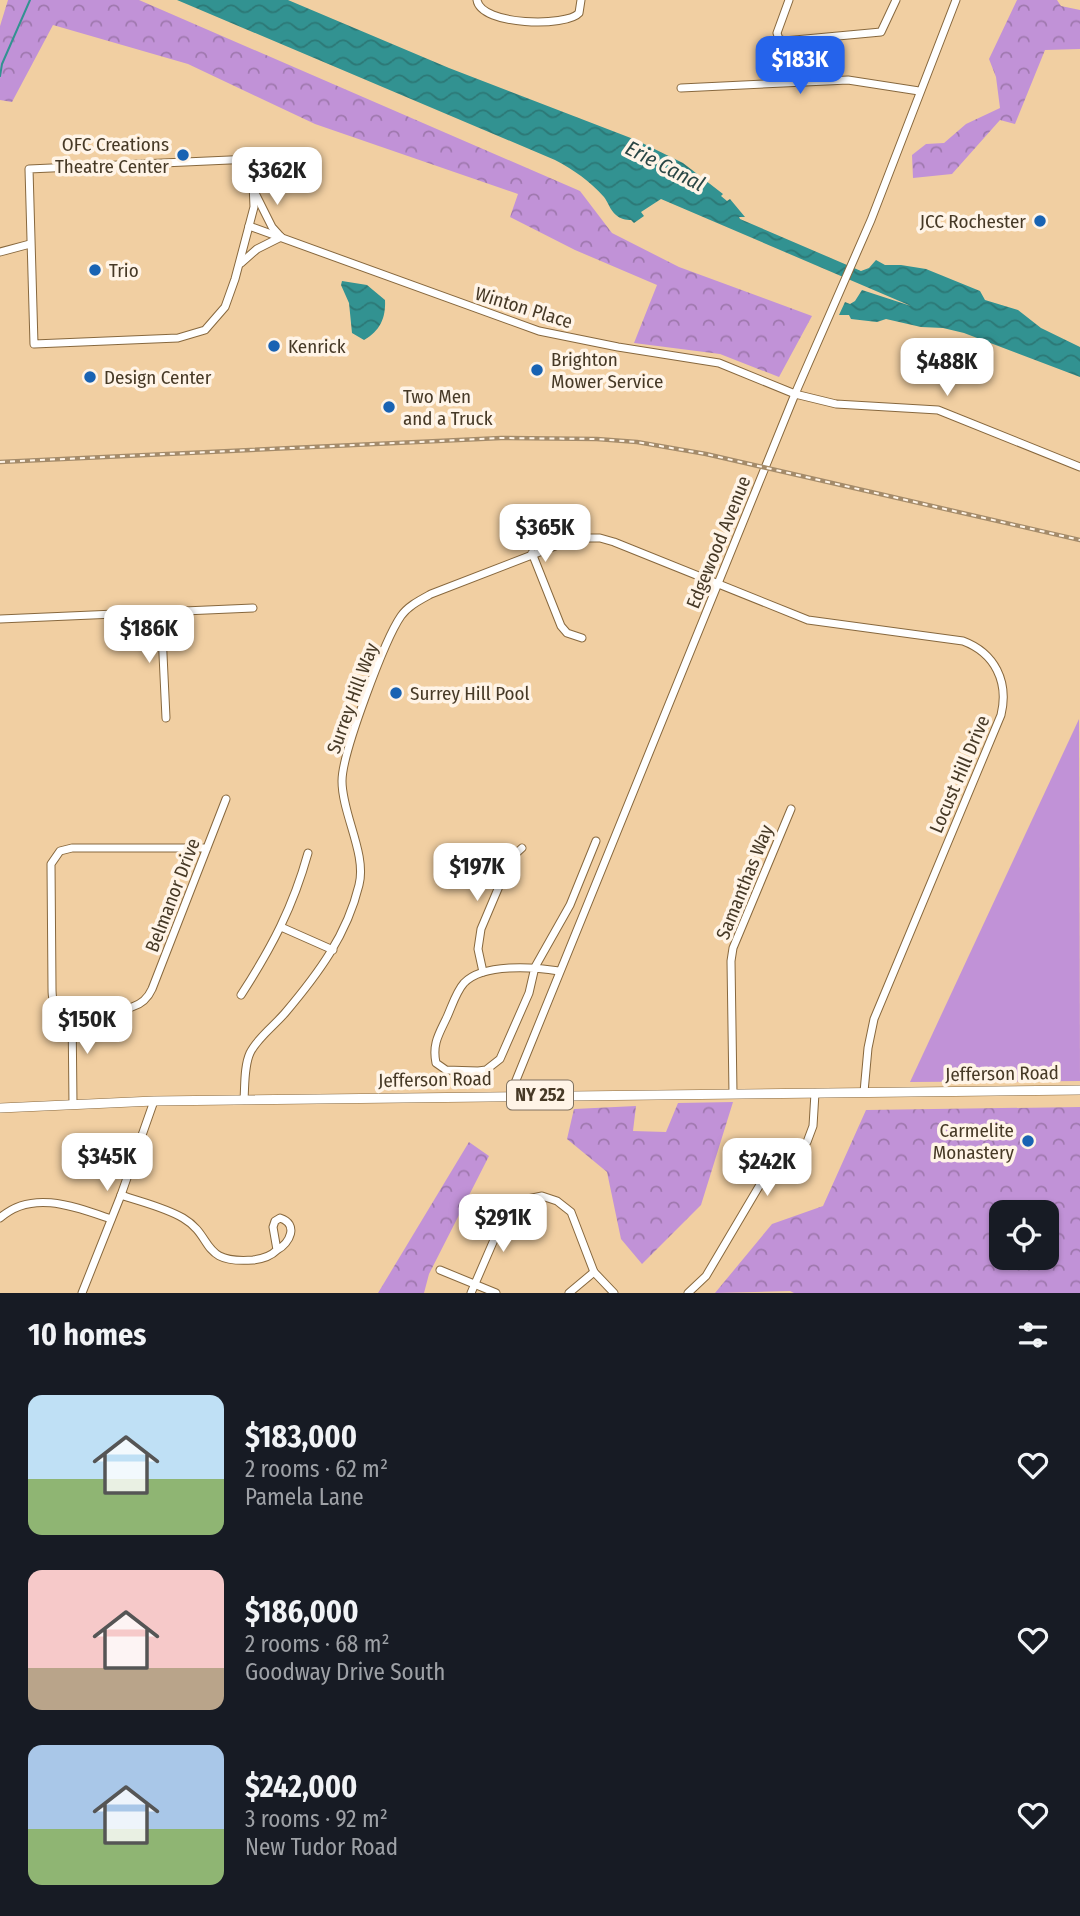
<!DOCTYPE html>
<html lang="en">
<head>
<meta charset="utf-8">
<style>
  body { margin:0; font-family:"Fira Sans Condensed",sans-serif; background:#242831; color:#f1f3f6; height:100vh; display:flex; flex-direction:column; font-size:26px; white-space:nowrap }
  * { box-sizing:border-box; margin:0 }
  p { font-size:23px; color:#9ea1a6 }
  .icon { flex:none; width:38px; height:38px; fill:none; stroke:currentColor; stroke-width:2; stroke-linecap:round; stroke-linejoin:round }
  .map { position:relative; height:1293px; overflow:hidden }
  .sheet { display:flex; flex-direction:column; background:#171b24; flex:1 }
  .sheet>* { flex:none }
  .fabs { position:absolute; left:989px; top:1200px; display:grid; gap:14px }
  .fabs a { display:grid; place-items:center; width:70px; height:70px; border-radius:14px; background:#171b24; box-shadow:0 2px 5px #0004; font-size:35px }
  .price { position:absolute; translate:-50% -60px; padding:0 16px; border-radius:14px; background:#fff; color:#222; font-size:23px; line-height:46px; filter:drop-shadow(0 2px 4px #0008) }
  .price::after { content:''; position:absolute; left:50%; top:42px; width:21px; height:16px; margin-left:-10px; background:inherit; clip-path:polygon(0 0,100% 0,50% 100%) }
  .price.on { background:#2563eb; color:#fff }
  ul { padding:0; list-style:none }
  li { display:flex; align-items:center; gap:21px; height:175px; padding:0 28px }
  li span { display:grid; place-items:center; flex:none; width:196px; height:140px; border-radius:14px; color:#555 }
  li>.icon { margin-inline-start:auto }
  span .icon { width:84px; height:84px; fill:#fffc; stroke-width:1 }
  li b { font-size:30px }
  h2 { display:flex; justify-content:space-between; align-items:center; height:84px; padding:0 28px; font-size:30px }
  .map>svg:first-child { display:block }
</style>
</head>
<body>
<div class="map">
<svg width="1080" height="1293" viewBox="0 0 1080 1293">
  <defs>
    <pattern id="forest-crowns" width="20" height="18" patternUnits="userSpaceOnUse" patternTransform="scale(1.75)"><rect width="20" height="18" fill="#c192d7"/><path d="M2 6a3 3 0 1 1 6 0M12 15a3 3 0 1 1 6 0" fill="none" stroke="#9f78ae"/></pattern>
    <pattern id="water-waves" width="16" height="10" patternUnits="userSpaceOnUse" patternTransform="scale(1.75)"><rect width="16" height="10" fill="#329291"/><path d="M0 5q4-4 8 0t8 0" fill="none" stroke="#2c7876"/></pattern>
  </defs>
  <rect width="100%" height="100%" fill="#f1cfa2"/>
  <path fill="#c192d7" d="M1079,719L1080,1081L910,1082Z"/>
  <g fill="url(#forest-crowns)" fill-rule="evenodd">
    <path d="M8,0H139L580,191L612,233L679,267L812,316L779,377L720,354L634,343L657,285L575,250L510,217L518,194L315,124L188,64L53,25L12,102L0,100V26Z"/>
    <path d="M1017,0H1057L1061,6L1080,10V49L1045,50L1015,124L1000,120L952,174L913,178L912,155L926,144L944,143L966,124L1000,108L996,77L989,59Z"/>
    <path d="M733,1102L701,1205L642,1264L621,1239L607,1172L567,1139L574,1109L636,1106L633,1131L666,1132L678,1103Z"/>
    <path d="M1080,1107V1293H794L790,1291L715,1293L772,1224L823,1206L866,1110ZM1001,1213H1046V1258H1001Z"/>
    <path d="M469,1142L489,1156L429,1274L424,1293H378Z"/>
  </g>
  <g fill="url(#water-waves)">
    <path d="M177,0H288L449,68L636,140L683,163L723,194L721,196L727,201L730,199L745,217H739L740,219L861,271L869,268L876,260L885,265H901L926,269L980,291L985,300L1018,310L1041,328L1080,347V377L964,333L943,328L921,327L886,319L877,322L851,319L849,315H839L845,302L850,304L855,301L862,290L911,306L661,199L641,212L644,216L634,223L631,220C626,220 620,219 616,215C610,210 608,202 604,197C590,181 574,170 555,160Z"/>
    <path d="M342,281L367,285L385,300C386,318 380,331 364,340L352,333L349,303L341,285Z"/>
  </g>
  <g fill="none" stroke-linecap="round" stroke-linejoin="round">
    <path stroke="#329291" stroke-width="2" d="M0,76L2,64L30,0"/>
    <g stroke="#87683e" stroke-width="9">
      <g id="minor">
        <path d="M477,0C481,26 567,27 579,13L581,0"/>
        <path d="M789,0L777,33L779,39L784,41L881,32L896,0"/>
        <path d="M681,88L848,80L919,91"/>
        <path d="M252,159L254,207L235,279L225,307L205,330L178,338L34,344L29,169Z"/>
        <path d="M255,193L272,227L281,237"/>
        <path d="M249,226L539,331L618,347L719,363L795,394L836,404L938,410L1080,467"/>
        <path d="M0,252L30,244"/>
        <path d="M241,263L257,249L281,237"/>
        <path d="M532,553L561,626L567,633L582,638"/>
        <path d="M161,612L166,718"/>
        <path d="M0,619L253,608"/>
        <path d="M207,848H72L60,851L51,864L52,988C52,996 52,1003 60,1007C70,1012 121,1010 132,1007C142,1004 148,998 152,989L226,799"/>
        <path d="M281,927L333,950"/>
        <path d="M559,971C534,967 483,963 464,983C456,992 452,1006 447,1017C439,1034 432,1044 436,1063L446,1070L478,1071L486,1070L500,1059L529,993L535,967L570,905L596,841"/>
        <path d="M483,972L478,949L481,929L511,858L522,848"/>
        <path d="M241,995C272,947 293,907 308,853"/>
        <path d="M72,1009L73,1104"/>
        <path d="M733,1093L731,961L733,948L791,809"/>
        <path d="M510,1095L795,394L871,220L956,0"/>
        <path d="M244,1100C245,1085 244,1066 250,1053C257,1038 275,1025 285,1013C318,974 347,935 359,885C367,854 342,814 342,781C342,753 385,639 401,616C408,606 420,600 431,594L576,538H600L614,542L808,620L963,641C995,653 1009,682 1001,715L874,1019L868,1048L864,1092"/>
        <path d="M121,1195C141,1202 164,1207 183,1218C215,1237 199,1264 253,1260C262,1259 270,1257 277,1250L273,1227L275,1221L280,1218C299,1224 290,1243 277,1250"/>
        <path d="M0,1218C32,1189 76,1207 111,1219"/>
        <path d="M440,1270L496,1293"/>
        <path d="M82,1293L121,1195L154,1101"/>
        <path d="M471,1293L506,1212L518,1201L542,1196L557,1201L571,1212L594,1272L614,1293"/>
        <path d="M569,1293L594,1272"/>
        <path d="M688,1293L706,1276L761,1183L807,1142L813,1126L815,1093"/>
      </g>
    </g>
    <g stroke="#87683e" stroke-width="10">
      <path id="major" d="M0,1108L154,1101L1080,1090"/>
    </g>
    <use href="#minor" stroke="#fff" stroke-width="7"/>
    <use href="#major" stroke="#fff" stroke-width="9"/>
    <g stroke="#a48b6a" stroke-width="4.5">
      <path id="rail" d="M0,462L501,438L597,439L637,442L706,454L1080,540"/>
    </g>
    <use href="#rail" stroke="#fff4e7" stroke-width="2" stroke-dasharray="5" stroke-linecap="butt"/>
  </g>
  <g fill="#1963b3" stroke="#fff4e7" stroke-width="2.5">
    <circle cx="183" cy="155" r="7"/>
    <circle cx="1040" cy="221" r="7"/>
    <circle cx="95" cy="270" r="7"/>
    <circle cx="274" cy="346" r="7"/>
    <circle cx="537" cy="370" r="7"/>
    <circle cx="90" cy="377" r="7"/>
    <circle cx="389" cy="407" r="7"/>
    <circle cx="396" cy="693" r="7"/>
    <circle cx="1028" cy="1141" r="7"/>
  </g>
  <g text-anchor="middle" stroke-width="7" stroke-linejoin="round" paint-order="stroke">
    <rect fill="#fff4e7" stroke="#7e7160" stroke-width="2" x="507" y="1080.5" width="66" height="29" rx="5"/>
    <g font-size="18" font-weight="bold" fill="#463926">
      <text x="540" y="1101">NY 252</text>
    </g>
    <g font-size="19" fill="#463926" stroke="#fff4e7" text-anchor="start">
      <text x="169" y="151" text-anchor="end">OFC Creations<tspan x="169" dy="22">Theatre Center</tspan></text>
      <text x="1026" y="228" text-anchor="end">JCC Rochester</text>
      <text x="109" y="277">Trio</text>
      <text x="288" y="353">Kenrick</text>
      <text x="551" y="366">Brighton<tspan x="551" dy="22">Mower Service</tspan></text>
      <text x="104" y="384">Design Center</text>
      <text x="403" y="403">Two Men<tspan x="403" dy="22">and a Truck</tspan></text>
      <text x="410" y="700">Surrey Hill Pool</text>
      <text x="1014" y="1137" text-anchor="end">Carmelite<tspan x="1014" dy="22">Monastery</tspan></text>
    </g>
    <g font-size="19" fill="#463926" stroke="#fff4e7">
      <text transform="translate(524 307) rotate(17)" y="7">Winton Place</text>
      <text transform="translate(718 542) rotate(-68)" y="7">Edgewood Avenue</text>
      <text transform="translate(352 698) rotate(-70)" y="7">Surrey Hill Way</text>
      <text transform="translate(959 774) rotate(-67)" y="7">Locust Hill Drive</text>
      <text transform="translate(744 882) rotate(-68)" y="7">Samanthas Way</text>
      <text transform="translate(172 895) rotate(-69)" y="7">Belmanor Drive</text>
      <text transform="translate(1002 1073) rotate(-1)" y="7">Jefferson Road</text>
      <text transform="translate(435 1079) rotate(-1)" y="7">Jefferson Road</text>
    </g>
    <g font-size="21" font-style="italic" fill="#294645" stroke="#fff4e7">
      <text transform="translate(665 166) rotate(27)" y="7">Erie Canal</text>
    </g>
  </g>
</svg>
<div class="fabs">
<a><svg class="icon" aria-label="locate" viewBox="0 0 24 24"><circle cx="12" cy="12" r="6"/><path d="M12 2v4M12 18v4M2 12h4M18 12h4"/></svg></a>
</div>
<b class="price on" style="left:800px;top:96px">$183K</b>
<b class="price" style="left:277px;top:207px">$362K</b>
<b class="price" style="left:947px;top:398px">$488K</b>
<b class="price" style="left:545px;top:564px">$365K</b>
<b class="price" style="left:149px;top:665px">$186K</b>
<b class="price" style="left:477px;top:903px">$197K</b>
<b class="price" style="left:87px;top:1056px">$150K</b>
<b class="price" style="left:107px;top:1193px">$345K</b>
<b class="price" style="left:767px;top:1198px">$242K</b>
<b class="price" style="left:503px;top:1254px">$291K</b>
</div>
<section class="sheet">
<h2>10 homes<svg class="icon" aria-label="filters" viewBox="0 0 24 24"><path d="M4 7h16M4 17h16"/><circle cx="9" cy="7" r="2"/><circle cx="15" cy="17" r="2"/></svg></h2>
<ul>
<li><span style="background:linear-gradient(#bfe0f5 60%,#8fb573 0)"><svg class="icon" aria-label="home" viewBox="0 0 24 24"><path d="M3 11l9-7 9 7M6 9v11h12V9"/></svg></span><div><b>$183,000</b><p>2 rooms · 62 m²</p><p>Pamela Lane</p></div><svg class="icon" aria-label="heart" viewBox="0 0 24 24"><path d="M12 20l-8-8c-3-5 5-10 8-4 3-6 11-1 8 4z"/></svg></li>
<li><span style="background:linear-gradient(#f6c9c9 70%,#b9a48a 0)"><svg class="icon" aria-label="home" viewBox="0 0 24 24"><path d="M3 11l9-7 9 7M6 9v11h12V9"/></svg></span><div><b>$186,000</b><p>2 rooms · 68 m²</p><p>Goodway Drive South</p></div><svg class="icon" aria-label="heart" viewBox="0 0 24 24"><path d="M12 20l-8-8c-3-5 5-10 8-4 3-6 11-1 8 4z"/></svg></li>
<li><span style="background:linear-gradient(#a9c7e8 60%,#8fb573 0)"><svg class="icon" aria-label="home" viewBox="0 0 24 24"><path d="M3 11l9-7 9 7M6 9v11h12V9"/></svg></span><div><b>$242,000</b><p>3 rooms · 92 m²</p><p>New Tudor Road</p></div><svg class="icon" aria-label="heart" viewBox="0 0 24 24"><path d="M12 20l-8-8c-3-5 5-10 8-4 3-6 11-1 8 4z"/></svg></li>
</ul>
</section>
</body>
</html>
